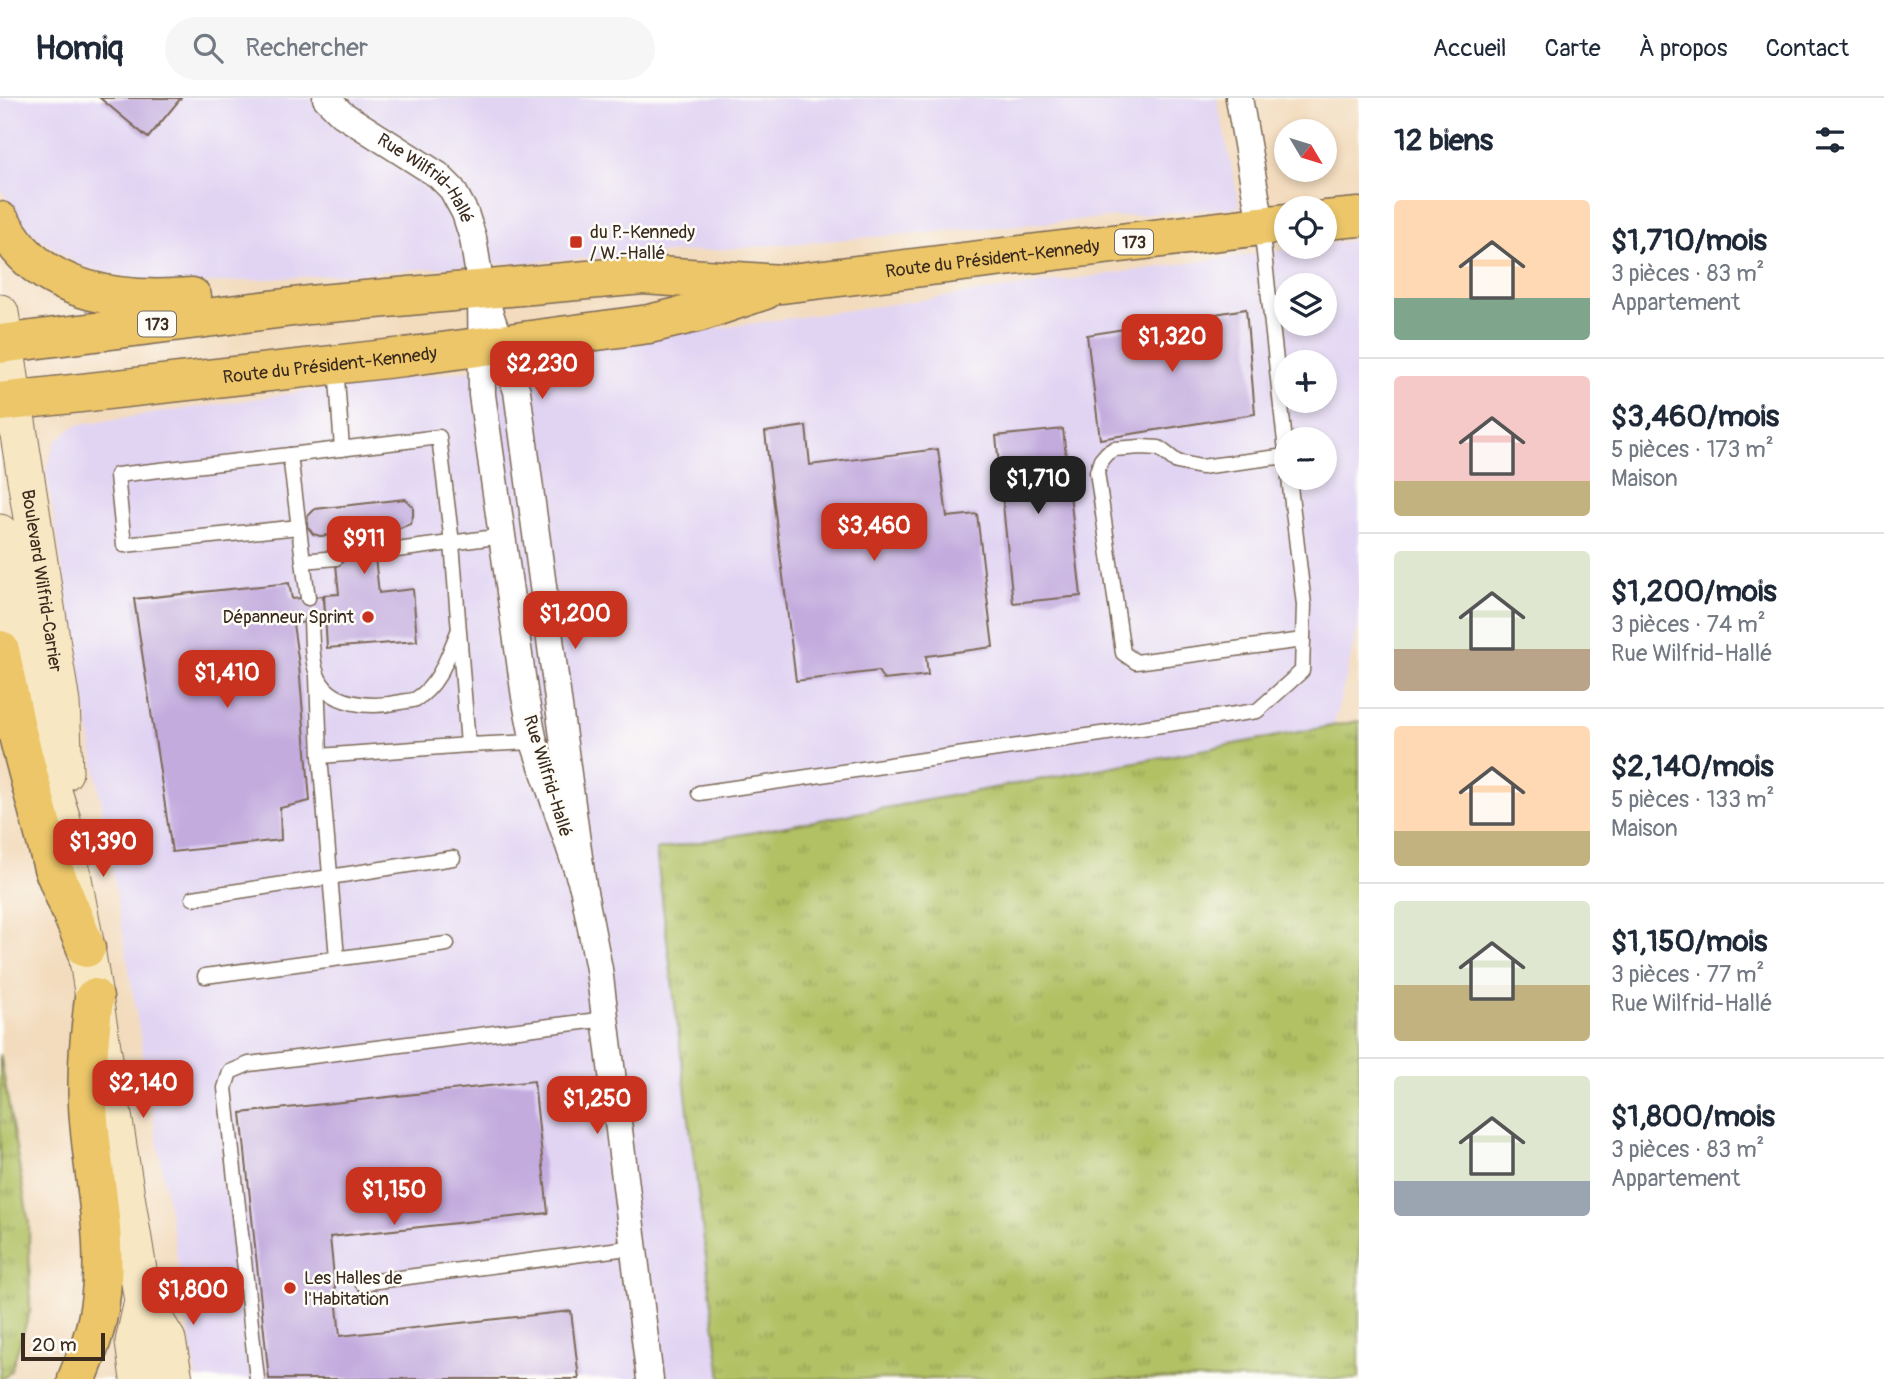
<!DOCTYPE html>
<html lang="fr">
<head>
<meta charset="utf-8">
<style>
  body { margin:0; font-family:Pangolin,sans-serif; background:#f6f6f7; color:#1f2937; height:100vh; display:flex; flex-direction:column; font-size:26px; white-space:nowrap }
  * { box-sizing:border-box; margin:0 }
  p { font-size:23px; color:#747a83 }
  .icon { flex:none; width:38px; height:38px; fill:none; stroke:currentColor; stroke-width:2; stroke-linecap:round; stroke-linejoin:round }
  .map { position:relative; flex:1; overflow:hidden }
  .sheet { display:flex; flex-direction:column; background:#fff; width:525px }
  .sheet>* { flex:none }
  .needle { width:46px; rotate:128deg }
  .fabs { position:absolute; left:1274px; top:21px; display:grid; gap:14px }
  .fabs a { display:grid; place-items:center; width:63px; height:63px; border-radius:50%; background:#fff; box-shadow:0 4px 10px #0003; font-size:35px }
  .scale { position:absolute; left:21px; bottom:18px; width:84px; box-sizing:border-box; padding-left:7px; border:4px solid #3b2a1e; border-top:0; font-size:19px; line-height:24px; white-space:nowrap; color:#3b2a1e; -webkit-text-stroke:5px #fdfcf7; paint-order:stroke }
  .price { position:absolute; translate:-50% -60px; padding:0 16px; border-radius:14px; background:#c8321e; color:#fff; font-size:23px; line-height:46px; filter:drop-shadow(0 2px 4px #0008) }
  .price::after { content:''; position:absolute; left:50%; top:42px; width:21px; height:16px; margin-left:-10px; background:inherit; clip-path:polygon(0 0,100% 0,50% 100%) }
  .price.selected { background:#222; color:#fff }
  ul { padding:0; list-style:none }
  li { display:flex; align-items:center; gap:21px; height:175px; padding:0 35px }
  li+li { border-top:2px solid #e0e1e3 }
  li span { display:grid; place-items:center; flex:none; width:196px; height:140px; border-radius:7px; color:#555 }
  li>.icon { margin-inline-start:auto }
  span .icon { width:84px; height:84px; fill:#fffc; stroke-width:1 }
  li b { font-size:30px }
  h2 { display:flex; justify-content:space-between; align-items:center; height:84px; padding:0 35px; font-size:30px }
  header { display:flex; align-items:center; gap:42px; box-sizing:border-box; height:98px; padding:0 35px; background:#fff; border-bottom:2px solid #e0e1e3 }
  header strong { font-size:33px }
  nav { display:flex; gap:38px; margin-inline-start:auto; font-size:24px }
  .search { width:490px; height:63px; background:#f6f6f7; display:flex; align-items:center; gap:18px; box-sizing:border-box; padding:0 24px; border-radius:38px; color:#747a83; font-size:26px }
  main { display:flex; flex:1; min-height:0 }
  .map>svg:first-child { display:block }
</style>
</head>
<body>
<header>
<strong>Homiq</strong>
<div class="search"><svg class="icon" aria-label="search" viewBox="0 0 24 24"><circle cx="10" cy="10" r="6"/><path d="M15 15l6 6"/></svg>Rechercher</div>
<nav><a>Accueil</a><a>Carte</a><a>À propos</a><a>Contact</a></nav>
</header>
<main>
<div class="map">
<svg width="1359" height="1281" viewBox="0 0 1359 1281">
  <defs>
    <pattern id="grass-tufts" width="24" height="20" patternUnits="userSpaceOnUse" patternTransform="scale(1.75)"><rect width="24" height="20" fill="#b1c163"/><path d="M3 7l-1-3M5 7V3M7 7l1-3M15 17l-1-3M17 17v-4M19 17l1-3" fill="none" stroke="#919d51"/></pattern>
  </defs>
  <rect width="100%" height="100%" fill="#fdfcf7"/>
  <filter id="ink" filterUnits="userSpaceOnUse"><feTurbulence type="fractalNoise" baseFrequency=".0143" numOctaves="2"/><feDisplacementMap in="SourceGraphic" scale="14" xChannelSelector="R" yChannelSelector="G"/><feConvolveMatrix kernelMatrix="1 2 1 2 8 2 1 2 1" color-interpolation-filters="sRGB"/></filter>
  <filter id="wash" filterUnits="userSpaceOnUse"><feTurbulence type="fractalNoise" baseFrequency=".00686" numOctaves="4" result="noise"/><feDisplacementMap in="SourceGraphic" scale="28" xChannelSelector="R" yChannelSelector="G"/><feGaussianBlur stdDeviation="1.57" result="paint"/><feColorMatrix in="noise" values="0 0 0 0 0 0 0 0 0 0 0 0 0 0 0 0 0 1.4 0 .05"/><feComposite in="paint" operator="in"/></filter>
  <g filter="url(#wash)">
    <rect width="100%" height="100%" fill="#f3dcbe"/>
    <g fill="#e1d4f3" fill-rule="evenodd">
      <path d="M0,0H1217L1240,109L714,152L162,188L79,167L25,130L0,90Z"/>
      <path d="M1359,141V526L1334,627L656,752L721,1281H197L46,372L55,344L76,327L320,291L503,268L661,238L1305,149H1325V146ZM1286,187H1325V226H1286ZM1286,264H1325V303H1286ZM1286,341H1325V380H1286Z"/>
    </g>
    <g fill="url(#grass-tufts)" stroke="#767640" stroke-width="2">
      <path d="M1359,623V1281H721L656,752Z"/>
      <path d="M0,956L29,1126L30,1213L11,1273L3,1281H0Z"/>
    </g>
    <g id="blocks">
      <g fill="#c3abde">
        <path d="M100,0H181L148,40Z"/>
        <path d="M1246,211L1255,316L1100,341L1087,237Z"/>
        <path d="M806,328L810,367L938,351L947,419L977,416L993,549L926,558L928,577L884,582L878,573L796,583L765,334Z"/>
        <path d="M1063,331L1081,498L1013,505L996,338Z"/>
        <path d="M405,401L413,409V418L410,426L400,430L372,433L379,495L413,491L417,543L327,550L324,497L339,496L333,437L320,438L313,436L307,428L308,418L315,411Z"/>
        <path d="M289,485L292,501L323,498L324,521L293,526L299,567L310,703L280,710L281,742L172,754L134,501Z"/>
        <path d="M534,983L548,1115L330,1139L340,1238L571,1213L579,1281H269L241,1015Z"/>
      </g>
    </g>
  </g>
  <g filter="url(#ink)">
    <use href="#blocks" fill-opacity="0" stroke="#7b6856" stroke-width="2"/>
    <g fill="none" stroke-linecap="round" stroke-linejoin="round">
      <g stroke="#7b6856" stroke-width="17">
        <g id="lane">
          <path d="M1261,128L1286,353"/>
          <path d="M336,267L342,351"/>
          <path d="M290,357L117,377L124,447L299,429"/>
          <path d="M1286,358L1201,369L1177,364L1159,350L1141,349L1114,351L1107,355L1101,362L1097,374L1123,555L1136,564L1303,542"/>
          <path d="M374,455L503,438"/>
          <path d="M336,460L303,463L290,357L439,339L452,445L468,647L534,644"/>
          <path d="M303,463L308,500"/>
          <path d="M311,523C312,539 311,560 317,576C328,609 373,610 401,604C405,603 412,603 416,601C440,587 448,557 458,534"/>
          <path d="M317,579L320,658"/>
          <path d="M699,695L1257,613L1302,573L1304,507L1289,380"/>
          <path d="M193,800L453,760"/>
          <path d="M337,860L320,658L468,647"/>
          <path d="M205,878L447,846"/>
          <path d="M362,1185L635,1149"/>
          <path d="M257,1281L225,990L230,974L249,966L606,921"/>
        </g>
      </g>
      <g stroke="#7b6856" stroke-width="29">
        <g id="street">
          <path id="s1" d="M326,0L342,16L438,77L452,91L465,115L473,140L481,190L517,293L583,789L534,644L525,599L482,297L481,190"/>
          <path d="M1239,0L1261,127"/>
          <path d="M583,789L599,871L650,1281"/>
        </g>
      </g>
      <g stroke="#7b6856" stroke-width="39">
        <g id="secondary">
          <path id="s2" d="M0,215L61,605L64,674"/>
          <path d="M0,435L42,659L62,722L86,850L143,1203L134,1244L139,1281"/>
          <path d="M143,1203L167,1242L174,1281"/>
        </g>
      </g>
      <g stroke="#7b6856" stroke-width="41">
        <g id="primary">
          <path d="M1325,122L1359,119"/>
          <path d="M0,123C6,132 12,141 19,150C61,199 133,204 192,199"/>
          <path id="s3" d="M0,246L309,207L643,177L782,186L1286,125"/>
          <path id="s4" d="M0,304L404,259L649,226L700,214L765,192"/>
          <path d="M0,552L16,630L53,770L86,850"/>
        </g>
      </g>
      <g stroke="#7b6856" stroke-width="41">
        <path id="highway" d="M77,1281C87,1256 97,1232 100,1204C109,1138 91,1072 88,1007C86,971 90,936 94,900"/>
      </g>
      <use href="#lane" stroke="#fff" stroke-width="14"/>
      <use href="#street" stroke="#fff" stroke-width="26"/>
      <use href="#secondary" stroke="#f7e8c3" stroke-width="37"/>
      <use href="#primary" stroke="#ecc669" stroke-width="38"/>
      <use href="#highway" stroke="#ecc669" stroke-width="38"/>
    </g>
  </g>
  <g fill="#c8321e" stroke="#fdfcf7" stroke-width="2.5">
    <rect x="569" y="137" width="14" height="14" rx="3.5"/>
    <circle cx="368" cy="519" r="7"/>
    <circle cx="290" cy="1190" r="7"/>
  </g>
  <g text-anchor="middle" stroke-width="5" stroke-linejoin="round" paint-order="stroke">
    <g fill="#fdfcf7" stroke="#75695f" stroke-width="2">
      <rect x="1115" y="131.5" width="38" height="25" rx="5"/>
      <rect x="138" y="213.5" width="38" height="25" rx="5"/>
    </g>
    <g font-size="16" font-weight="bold" fill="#3b2a1e">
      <text x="1134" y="150">173</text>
      <text x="157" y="232">173</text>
    </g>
    <g font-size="18" fill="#3b2a1e" stroke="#fdfcf7">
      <text dy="6" stroke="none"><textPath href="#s1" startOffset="130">Rue Wilfrid-Hallé</textPath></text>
      <text dy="6" stroke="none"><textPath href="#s3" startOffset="998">Route du Président-Kennedy</textPath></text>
      <text dy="6" stroke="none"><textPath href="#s4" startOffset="332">Route du Président-Kennedy</textPath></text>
      <text dy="6" stroke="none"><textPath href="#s2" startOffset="271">Boulevard Wilfrid-Carrier</textPath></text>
      <text transform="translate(548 678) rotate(73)" y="6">Rue Wilfrid-Hallé</text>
    </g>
    <g font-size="18" fill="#3b2a1e" stroke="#fdfcf7" text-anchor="start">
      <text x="590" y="140">du P.-Kennedy<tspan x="590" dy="21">/ W.-Hallé</tspan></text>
      <text x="354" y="525" text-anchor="end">Dépanneur Sprint</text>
      <text x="304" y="1186">Les Halles de<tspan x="304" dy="21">l'Habitation</tspan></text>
    </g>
  </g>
</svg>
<div class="fabs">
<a><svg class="needle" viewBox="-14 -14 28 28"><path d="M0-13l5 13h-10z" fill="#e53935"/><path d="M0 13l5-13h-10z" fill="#747a83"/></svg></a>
<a><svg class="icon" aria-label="locate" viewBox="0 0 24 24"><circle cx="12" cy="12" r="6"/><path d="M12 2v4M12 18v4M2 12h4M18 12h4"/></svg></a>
<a><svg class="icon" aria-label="layers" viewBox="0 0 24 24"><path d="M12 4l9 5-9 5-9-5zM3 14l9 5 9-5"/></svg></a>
<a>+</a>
<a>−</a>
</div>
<div class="scale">20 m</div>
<b class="price" style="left:1172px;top:276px">$1,320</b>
<b class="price" style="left:542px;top:303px">$2,230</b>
<b class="price selected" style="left:1038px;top:418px">$1,710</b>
<b class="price" style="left:874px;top:465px">$3,460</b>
<b class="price" style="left:364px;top:478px">$911</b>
<b class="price" style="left:575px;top:553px">$1,200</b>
<b class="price" style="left:227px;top:612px">$1,410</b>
<b class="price" style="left:103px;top:781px">$1,390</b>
<b class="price" style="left:143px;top:1022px">$2,140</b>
<b class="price" style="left:597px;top:1038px">$1,250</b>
<b class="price" style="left:394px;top:1129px">$1,150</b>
<b class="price" style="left:193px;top:1229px">$1,800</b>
</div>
<section class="sheet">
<h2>12 biens<svg class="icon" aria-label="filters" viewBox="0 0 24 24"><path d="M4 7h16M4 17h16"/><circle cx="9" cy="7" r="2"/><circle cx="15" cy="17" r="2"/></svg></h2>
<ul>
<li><span style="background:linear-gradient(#ffd9b3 70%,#7fa58c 0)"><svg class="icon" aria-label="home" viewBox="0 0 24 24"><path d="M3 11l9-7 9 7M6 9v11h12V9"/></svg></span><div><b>$1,710/mois</b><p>3 pièces · 83 m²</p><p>Appartement</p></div></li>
<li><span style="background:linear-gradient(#f6c9c9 75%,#c2b280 0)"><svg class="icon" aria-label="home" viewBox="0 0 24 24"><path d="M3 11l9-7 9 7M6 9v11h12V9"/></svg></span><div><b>$3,460/mois</b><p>5 pièces · 173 m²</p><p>Maison</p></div></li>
<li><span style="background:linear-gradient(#dfe7d0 70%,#b9a48a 0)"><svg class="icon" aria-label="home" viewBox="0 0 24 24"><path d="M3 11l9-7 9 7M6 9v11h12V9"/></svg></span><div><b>$1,200/mois</b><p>3 pièces · 74 m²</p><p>Rue Wilfrid-Hallé</p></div></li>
<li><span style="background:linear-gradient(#ffd9b3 75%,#c2b280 0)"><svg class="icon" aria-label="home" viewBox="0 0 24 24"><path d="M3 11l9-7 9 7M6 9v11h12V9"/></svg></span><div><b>$2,140/mois</b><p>5 pièces · 133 m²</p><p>Maison</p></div></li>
<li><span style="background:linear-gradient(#dfe7d0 60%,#c2b280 0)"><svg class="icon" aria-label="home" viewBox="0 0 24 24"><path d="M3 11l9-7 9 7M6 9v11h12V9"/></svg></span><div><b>$1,150/mois</b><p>3 pièces · 77 m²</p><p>Rue Wilfrid-Hallé</p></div></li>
<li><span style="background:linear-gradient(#dfe7d0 75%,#9aa5b1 0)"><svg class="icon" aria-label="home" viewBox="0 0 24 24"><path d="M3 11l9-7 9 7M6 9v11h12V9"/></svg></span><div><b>$1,800/mois</b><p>3 pièces · 83 m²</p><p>Appartement</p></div></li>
</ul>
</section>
</main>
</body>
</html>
